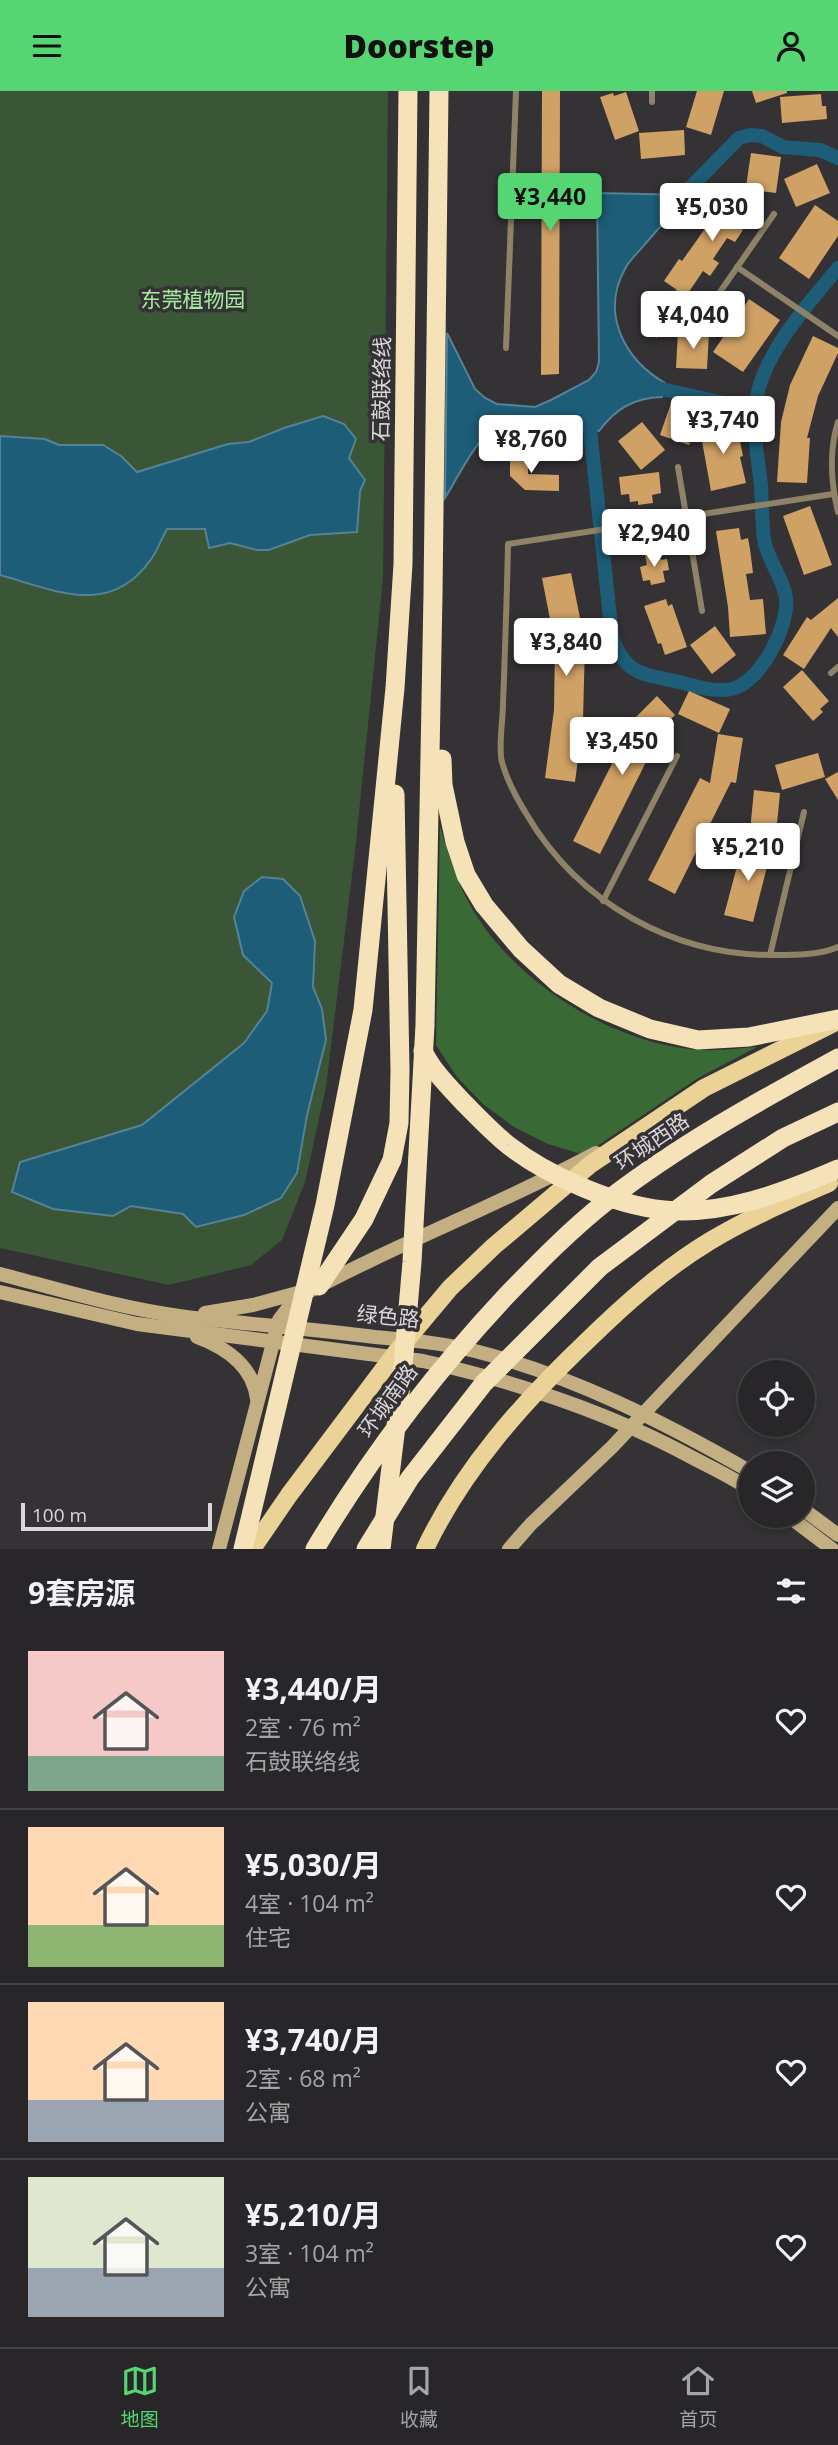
<!DOCTYPE html>
<html lang="zh">
<head>
<meta charset="utf-8">
<style>
  body { margin:0; font-family:"Open Sans","Noto Sans SC",sans-serif; background:#302e30; color:#f1f3f6; height:100vh; display:flex; flex-direction:column; font-size:26px; white-space:nowrap }
  * { box-sizing:border-box; margin:0 }
  p { font-size:23px; color:#a5a5a8 }
  .icon { flex:none; width:38px; height:38px; fill:none; stroke:currentColor; stroke-width:2; stroke-linecap:round; stroke-linejoin:round }
  .map { position:relative; height:1458px; overflow:hidden }
  .details { display:flex; flex-direction:column; background:#282628; flex:1 }
  .details>* { flex:none }
  .buttons { position:absolute; left:738px; top:1269px; display:grid; gap:14px }
  .buttons a { display:grid; place-items:center; width:77px; height:77px; border-radius:50%; background:#282628; box-shadow:0 4px 10px #0003,0 0 0 2px #444345; font-size:35px }
  .scale { position:absolute; left:21px; bottom:18px; width:191px; box-sizing:border-box; padding-left:7px; border:4px solid #d9d7d9; border-top:0; font-size:19px; line-height:24px; white-space:nowrap; color:#d9d7d9; -webkit-text-stroke:5px #353236; paint-order:stroke }
  .price { position:absolute; translate:-50% -60px; padding:0 16px; border-radius:7px; background:#fff; color:#222; font-size:23px; line-height:46px; filter:drop-shadow(0 2px 4px #0008) }
  .price::after { content:''; position:absolute; left:50%; top:42px; width:21px; height:16px; margin-left:-10px; background:inherit; clip-path:polygon(0 0,100% 0,50% 100%) }
  .price.active { background:#55d672; color:#111 }
  ul { padding:0; list-style:none }
  li { display:flex; align-items:center; gap:21px; height:175px; padding:0 28px }
  li+li { border-top:2px solid #444345 }
  li span { display:grid; place-items:center; flex:none; width:196px; height:140px; border-radius:0px; color:#555 }
  li>.icon { margin-inline-start:auto }
  span .icon { width:84px; height:84px; fill:#fffc; stroke-width:1 }
  li b { font-size:30px }
  h2 { display:flex; justify-content:space-between; align-items:center; height:84px; padding:0 28px; font-size:30px }
  header { display:flex; justify-content:space-between; align-items:center; height:91px; padding:0 28px; background:#55d672; color:#111; font-size:32px; font-weight:800 }
  .menu { display:flex; justify-content:space-around; align-items:center; height:98px; border-top:2px solid #444345; background:#282628; font-size:19px; color:#a5a5a8 }
  .menu a { display:grid; justify-items:center; gap:4px }
  .menu .active { color:#55d672 }
  .map>svg:first-child { display:block }
</style>
</head>
<body>
<header><svg class="icon" aria-label="menu" viewBox="0 0 24 24"><path d="M4 6h16M4 12h16M4 18h16"/></svg>Doorstep<svg class="icon" aria-label="person" viewBox="0 0 24 24"><circle cx="12" cy="8" r="4"/><path d="M4 21q1-7 8-7t8 7"/></svg></header>
<div class="map">
<svg width="838" height="1458" viewBox="0 0 838 1458">
  <rect width="100%" height="100%" fill="#353236"/>
  <path fill="#3a5637" d="M0,0H388L383,488L355,760L326,996L305,1091L282,1149L251,1174L169,1194L0,1157Z"/>
  <path fill="#396935" d="M440,735C448,761 455,786 468,810C509,889 615,956 704,959C721,960 740,957 757,956L698,987L584,1064L548,1053L514,1036L483,1013L457,986L436,954Z"/>
  <g fill="#1d5d77" stroke="#558294" stroke-width="2">
    <path d="M597,102L688,104C674,120 660,136 645,153C639,161 629,169 625,178C600,223 625,269 665,292L662,306C634,307 616,317 599,340C568,336 507,321 483,347C468,364 457,388 445,407L447,242L475,298L485,307L497,313L535,316L551,309L589,289L596,281L599,271Z"/>
    <path d="M323,325L344,333L356,348L349,367L365,389L360,400L357,441L310,444L269,459H257L230,452L209,457L205,438H167C162,447 158,458 152,467C111,527 57,500 0,484V345L45,348L59,354H103L121,365L137,381L228,353L249,351L284,337Z"/>
    <path d="M262,786L283,788L300,805L315,850L313,896L322,918L326,949L307,1024L297,1082L281,1107L244,1124L196,1136L183,1123L131,1115L113,1125L53,1118L12,1101L20,1071L142,1034L244,952L267,920L272,892L243,864L234,826L244,800Z"/>
  </g>
  <g fill="none" stroke-linecap="round" stroke-linejoin="round">
    <g stroke="#1d5d77" stroke-width="14">
      <path d="M670,117L739,47L750,44L762,45L783,56L820,59L838,67"/>
      <path d="M648,295L756,319"/>
      <path d="M594,323L590,339L612,545C624,582 640,583 675,590C692,594 714,602 732,598C761,591 789,535 786,507C783,486 767,469 764,448C762,431 762,413 761,395C758,366 752,340 756,311C763,262 808,213 838,177"/>
    </g>
  </g>
  <g fill="#d0a165">
    <path d="M542,0H560L559,283L541,284Z"/>
    <path d="M697,0H724L711,44L686,36Z"/>
    <path d="M752,0H787V2L756,12Z"/>
    <path d="M626,1L639,40L615,49L600,6L613,2L614,5Z"/>
    <path d="M821,3L822,15H826L827,28L782,32L780,6Z"/>
    <path d="M684,39L685,64L641,68L639,42Z"/>
    <path d="M751,62L781,66L776,102L759,100L736,134L743,139L735,151L727,147L713,168L719,172L710,185L703,180L680,214L688,228L656,247L641,220L677,199L664,190L679,168L682,170L697,149L719,117L716,116L732,93L745,102Z"/>
    <path d="M817,73L830,102L796,116L784,88Z"/>
    <path d="M815,114L838,130V145L809,188L779,167Z"/>
    <path d="M749,208L780,229L743,281L713,261Z"/>
    <path d="M678,241L709,242L707,278L676,277Z"/>
    <path d="M813,245L838,257V262L818,305L807,347H810L807,392L777,391L781,331L790,294Z"/>
    <path d="M672,309L701,320L689,354L660,344Z"/>
    <path d="M642,331L665,359L641,379L618,350Z"/>
    <path d="M736,331L743,365L740,366L746,392L711,400L700,339Z"/>
    <path d="M510,360L528,361V383L559,384V400L525,399L510,385Z"/>
    <path d="M659,381L661,402L652,404L653,412L638,414V410L630,411L629,403L621,404L619,386Z"/>
    <path d="M810,415L832,474L804,484L783,425Z"/>
    <path d="M739,437L741,449L748,447L750,458L753,482L746,483L750,509L763,508L766,543L730,546L728,516L716,440Z"/>
    <path d="M660,461L661,469L667,468L669,479L663,480L665,491L651,494L650,489L643,490L640,476L647,474L645,464Z"/>
    <path d="M571,482L585,552L583,629L575,691L545,687L554,619L555,554L542,487Z"/>
    <path d="M838,507V546L831,537L804,578L783,564L807,526L811,529Z"/>
    <path d="M666,508L668,515L672,513L687,556L665,564L661,552L658,553L644,515Z"/>
    <path d="M715,535L736,564L712,583L690,554Z"/>
    <path d="M802,579L829,610L820,618L823,621L813,630L783,596Z"/>
    <path d="M689,600L730,618L719,642L678,623Z"/>
    <path d="M657,605L675,624L640,658L650,663L600,763L573,750L628,641L625,637Z"/>
    <path d="M718,643L743,647L736,692L731,691L675,803L648,789L700,687L710,692Z"/>
    <path d="M818,662L825,686L782,699L775,674Z"/>
    <path d="M838,681V709L825,688Z"/>
    <path d="M754,699L780,702L776,743L750,740Z"/>
    <path d="M743,753L771,760L753,831L724,824Z"/>
  </g>
  <g fill="none" stroke-linecap="round" stroke-linejoin="round">
    <g stroke="#8f8367" stroke-width="6">
      <path d="M652,0V11"/>
      <path d="M737,176L838,245"/>
      <path d="M702,227L774,123"/>
      <path d="M506,257L516,0"/>
      <path d="M838,331C829,360 831,392 838,421"/>
      <path d="M678,376L702,520"/>
      <path d="M833,403L508,453C507,506 505,560 503,613C503,629 498,657 502,671C507,690 517,708 527,724C579,812 673,865 775,864C795,864 820,864 838,856"/>
      <path d="M831,582L838,576"/>
      <path d="M603,810L677,665"/>
      <path d="M770,864L804,721"/>
    </g>
    <g stroke="#c3af82" stroke-width="14">
      <path d="M0,1183C61,1199 123,1218 186,1226C249,1233 312,1238 375,1246C409,1249 443,1252 475,1260C573,1285 664,1331 751,1381"/>
      <path d="M0,1201L137,1233L423,1270C518,1291 609,1321 695,1368C714,1378 733,1387 751,1399"/>
      <path d="M205,1222L253,1214L301,1201"/>
      <path d="M197,1246C227,1257 253,1275 257,1308"/>
      <path d="M803,1418L838,1444"/>
      <path d="M787,1424L832,1458"/>
      <path d="M219,1458L279,1229L295,1208C393,1154 498,1115 596,1062"/>
      <path d="M509,1458L531,1433L612,1356L661,1304L838,1117"/>
    </g>
    <g stroke="#ebd297" stroke-width="18">
      <path d="M252,1458L289,1404L398,1259L450,1197L494,1155L591,1073L704,997L832,933"/>
      <path d="M425,1458C463,1378 523,1311 587,1250C625,1213 664,1178 710,1150C748,1127 788,1110 829,1092"/>
    </g>
    <g stroke="#f5e2b8" stroke-width="19">
      <path d="M442,668L443,694L455,751L466,784L484,814L521,858L559,893L599,917L650,938L698,949L749,946L838,928"/>
      <path d="M423,960C432,979 448,995 462,1010C477,1025 492,1041 508,1054C548,1085 614,1114 664,1119C723,1125 785,1101 838,1078"/>
      <path d="M319,1195L364,1128L392,1069L399,1032L400,979L395,703"/>
      <path d="M243,1458L325,1114L363,919L395,597L403,473L408,0"/>
      <path d="M315,1458C370,1366 434,1282 507,1204C539,1171 571,1138 608,1109C679,1054 759,1010 838,967"/>
      <path d="M366,1458L410,1387L484,1292L600,1176L711,1093L783,1047L838,1021"/>
      <path d="M381,1458L402,1286L412,1171L425,934L433,503L439,0"/>
    </g>
  </g>
  <g text-anchor="middle" stroke-width="7" stroke-linejoin="round" paint-order="stroke">
    <g font-size="21" fill="#a5eb9e" stroke="#353236">
      <text x="193" y="216">东莞植物园</text>
    </g>
    <g font-size="21" fill="#d9d7d9" stroke="#353236">
      <text transform="translate(382 298) rotate(-89)" y="7">石鼓联络线</text>
      <text transform="translate(652 1051) rotate(-34)" y="7">环城西路</text>
      <text transform="translate(388 1226) rotate(6)" y="7">绿色路</text>
      <text transform="translate(388 1310) rotate(-54)" y="7">环城南路</text>
    </g>
  </g>
</svg>
<div class="buttons">
<a><svg class="icon" aria-label="locate" viewBox="0 0 24 24"><circle cx="12" cy="12" r="6"/><path d="M12 2v4M12 18v4M2 12h4M18 12h4"/></svg></a>
<a><svg class="icon" aria-label="layers" viewBox="0 0 24 24"><path d="M12 4l9 5-9 5-9-5zM3 14l9 5 9-5"/></svg></a>
</div>
<div class="scale">100 m</div>
<b class="price active" style="left:550px;top:142px">¥3,440</b>
<b class="price" style="left:712px;top:152px">¥5,030</b>
<b class="price" style="left:693px;top:260px">¥4,040</b>
<b class="price" style="left:723px;top:365px">¥3,740</b>
<b class="price" style="left:531px;top:384px">¥8,760</b>
<b class="price" style="left:654px;top:478px">¥2,940</b>
<b class="price" style="left:566px;top:587px">¥3,840</b>
<b class="price" style="left:622px;top:686px">¥3,450</b>
<b class="price" style="left:748px;top:792px">¥5,210</b>
</div>
<section class="details">
<h2>9套房源<svg class="icon" aria-label="filters" viewBox="0 0 24 24"><path d="M4 7h16M4 17h16"/><circle cx="9" cy="7" r="2"/><circle cx="15" cy="17" r="2"/></svg></h2>
<ul>
<li><span style="background:linear-gradient(#f6c9c9 75%,#7fa58c 0)"><svg class="icon" aria-label="home" viewBox="0 0 24 24"><path d="M3 11l9-7 9 7M6 9v11h12V9"/></svg></span><div><b>¥3,440/月</b><p>2室 · 76 m²</p><p>石鼓联络线</p></div><svg class="icon" aria-label="heart" viewBox="0 0 24 24"><path d="M12 20l-8-8c-3-5 5-10 8-4 3-6 11-1 8 4z"/></svg></li>
<li><span style="background:linear-gradient(#ffd9b3 70%,#8fb573 0)"><svg class="icon" aria-label="home" viewBox="0 0 24 24"><path d="M3 11l9-7 9 7M6 9v11h12V9"/></svg></span><div><b>¥5,030/月</b><p>4室 · 104 m²</p><p>住宅</p></div><svg class="icon" aria-label="heart" viewBox="0 0 24 24"><path d="M12 20l-8-8c-3-5 5-10 8-4 3-6 11-1 8 4z"/></svg></li>
<li><span style="background:linear-gradient(#ffd9b3 70%,#9aa5b1 0)"><svg class="icon" aria-label="home" viewBox="0 0 24 24"><path d="M3 11l9-7 9 7M6 9v11h12V9"/></svg></span><div><b>¥3,740/月</b><p>2室 · 68 m²</p><p>公寓</p></div><svg class="icon" aria-label="heart" viewBox="0 0 24 24"><path d="M12 20l-8-8c-3-5 5-10 8-4 3-6 11-1 8 4z"/></svg></li>
<li><span style="background:linear-gradient(#dfe7d0 65%,#9aa5b1 0)"><svg class="icon" aria-label="home" viewBox="0 0 24 24"><path d="M3 11l9-7 9 7M6 9v11h12V9"/></svg></span><div><b>¥5,210/月</b><p>3室 · 104 m²</p><p>公寓</p></div><svg class="icon" aria-label="heart" viewBox="0 0 24 24"><path d="M12 20l-8-8c-3-5 5-10 8-4 3-6 11-1 8 4z"/></svg></li>
</ul>
</section>
<nav class="menu">
<a class="active"><svg class="icon" aria-label="map" viewBox="0 0 24 24"><path d="M3 6l6-2 6 2 6-2v14l-6 2-6-2-6 2zM9 4v14M15 6v14"/></svg>地图</a>
<a><svg class="icon" aria-label="saved" viewBox="0 0 24 24"><path d="M7 4h10v16l-5-4-5 4z"/></svg>收藏</a>
<a><svg class="icon" aria-label="home" viewBox="0 0 24 24"><path d="M3 11l9-7 9 7M6 9v11h12V9"/></svg>首页</a>
</nav>
</body>
</html>
